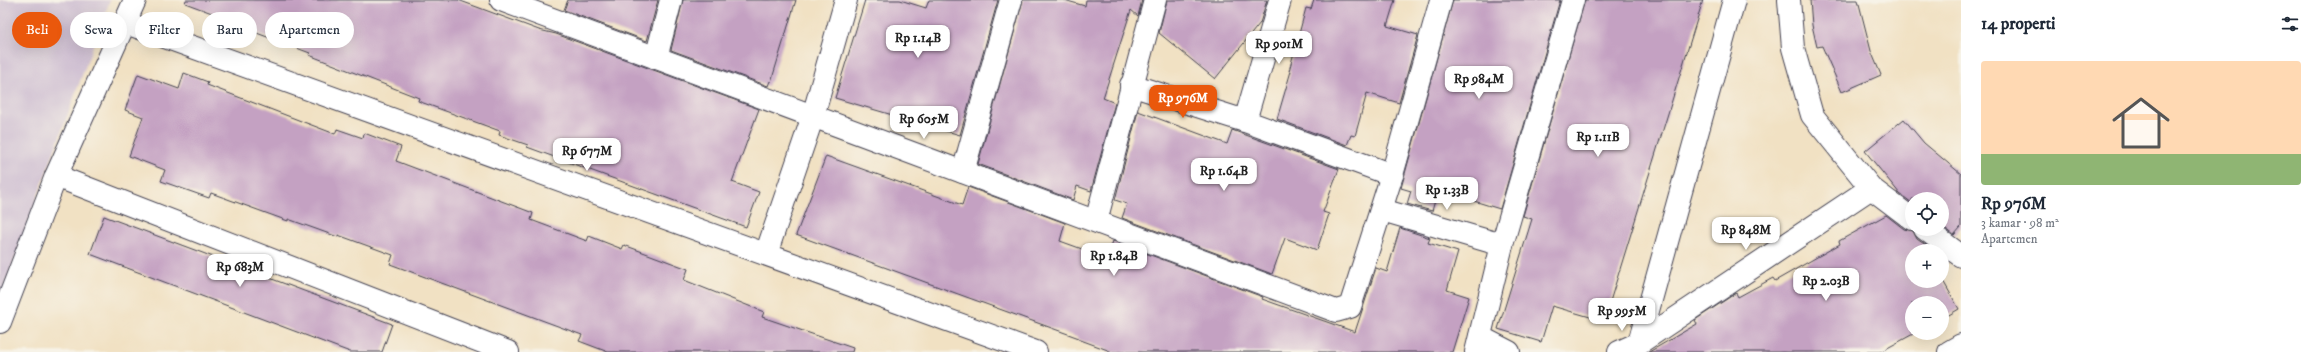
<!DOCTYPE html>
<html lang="id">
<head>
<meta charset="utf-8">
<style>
  body { margin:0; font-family:"IM FELL DW Pica",serif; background:#f6f6f7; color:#1f2937; height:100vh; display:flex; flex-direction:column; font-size:15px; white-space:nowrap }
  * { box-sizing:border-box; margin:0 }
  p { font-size:13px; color:#747a83 }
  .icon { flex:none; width:22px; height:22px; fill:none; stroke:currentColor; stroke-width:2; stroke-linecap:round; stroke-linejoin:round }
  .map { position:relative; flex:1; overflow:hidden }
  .sheet { display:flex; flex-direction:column; background:#fff; width:360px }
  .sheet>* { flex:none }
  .guide { position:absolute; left:12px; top:12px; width:380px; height:36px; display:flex; gap:8px }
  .tools { position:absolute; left:1905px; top:192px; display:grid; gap:8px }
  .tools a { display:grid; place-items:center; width:44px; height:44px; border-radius:50%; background:#fff; box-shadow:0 4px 16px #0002; font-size:20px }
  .price { position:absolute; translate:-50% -34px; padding:0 9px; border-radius:8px; background:#fff; color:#222; font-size:13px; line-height:26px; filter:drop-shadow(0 1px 2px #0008) }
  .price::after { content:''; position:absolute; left:50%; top:24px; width:12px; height:9px; margin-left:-6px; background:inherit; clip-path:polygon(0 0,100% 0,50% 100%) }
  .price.selected { background:#ea580c; color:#fff }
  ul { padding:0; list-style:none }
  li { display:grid; align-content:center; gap:8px; height:212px; padding:0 20px }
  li+li { border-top:1px solid #e0e1e3 }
  li span { display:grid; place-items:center; height:124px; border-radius:4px; color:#555 }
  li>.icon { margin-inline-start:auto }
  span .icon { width:72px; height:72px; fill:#fffc; stroke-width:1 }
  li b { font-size:17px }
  h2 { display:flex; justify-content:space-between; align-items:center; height:48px; padding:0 20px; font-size:17px }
  .tag { padding:0 14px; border-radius:18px; background:#fff; box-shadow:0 4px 16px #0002; font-size:14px; line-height:36px }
  .tag.selected { background:#ea580c; color:#fff }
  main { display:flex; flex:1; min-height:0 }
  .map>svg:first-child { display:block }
</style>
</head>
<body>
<main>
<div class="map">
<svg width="1961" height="352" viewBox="0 0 1961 352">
  <rect width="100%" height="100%" fill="#f7f3e8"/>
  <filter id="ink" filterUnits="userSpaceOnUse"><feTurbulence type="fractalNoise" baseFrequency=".025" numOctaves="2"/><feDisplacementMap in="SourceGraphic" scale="8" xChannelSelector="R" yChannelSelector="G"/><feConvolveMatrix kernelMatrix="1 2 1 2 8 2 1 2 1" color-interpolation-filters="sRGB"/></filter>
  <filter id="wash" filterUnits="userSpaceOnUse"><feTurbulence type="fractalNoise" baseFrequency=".012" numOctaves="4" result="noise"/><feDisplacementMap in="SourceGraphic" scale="16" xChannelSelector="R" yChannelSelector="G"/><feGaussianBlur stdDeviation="0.9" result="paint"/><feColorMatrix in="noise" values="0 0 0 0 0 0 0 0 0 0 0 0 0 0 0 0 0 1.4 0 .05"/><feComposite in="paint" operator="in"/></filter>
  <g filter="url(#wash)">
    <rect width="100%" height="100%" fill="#f1e1c3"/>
    <path fill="#cebed1" d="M0,0H110L0,298Z"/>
    <g id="blocks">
      <g fill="#c4a1c2">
        <path d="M186,0H458L539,30L556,34L759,109L732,182L759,192L746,227L527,147L528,145L499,135L500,131L418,101L419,98L309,55L310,53L254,32L255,29L185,3Z"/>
        <path d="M568,0H658L647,41L564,10Z"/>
        <path d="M683,0H796L771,82L770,81L768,86L671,50Z"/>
        <path d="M865,0H900L926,8L929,0H998L960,135L835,98Z"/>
        <path d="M1023,0H1064L1085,6L1086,0H1142L1138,16L1131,10L1103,98L1115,103L1091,191L1077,186L1073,200L978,164Z"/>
        <path d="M1167,0H1267L1260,23L1215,79L1159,33Z"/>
        <path d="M1314,0H1395L1387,26L1418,35L1399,103L1367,93L1355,136L1351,135L1347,145L1277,119L1291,71H1289L1306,8L1311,9Z"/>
        <path d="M1453,0H1560L1500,209L1438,190L1432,211L1407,204L1411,191L1401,188Z"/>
        <path d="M1585,0H1703L1604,321L1552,306L1541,342L1498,329L1532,219L1523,216Z"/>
        <path d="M1810,0H1858L1871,51L1881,75L1842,92L1822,46L1817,47L1812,25Z"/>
        <path d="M184,73L208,82L207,85L335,134L337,129L363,138L364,133L401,147L396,161L533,213L531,220L587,241L589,236L622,249L624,245L688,269L684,280L764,312L762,317L853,348L852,352H608L579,341L582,335L390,264L393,255L338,235V237L288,219V221L211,193L209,198L161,181L165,170L129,156L143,117L125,110L138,74L179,89Z"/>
        <path d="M1138,111L1227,144L1232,130L1339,169L1323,212L1329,214L1317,250L1285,238L1272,274L1122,218L1127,204L1115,200Z"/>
        <path d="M1904,119L1924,143L1961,174V227L1954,235L1942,226V199H1912V203L1900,194L1865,151Z"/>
        <path d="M826,156L962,205L968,187L1065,223L1060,241L1107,258L1113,241L1263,297L1262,299L1355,332L1376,268L1387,272L1400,228L1430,238L1428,243L1458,252L1447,290L1469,297L1452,352H1113L1078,339L1079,338L796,235Z"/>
        <path d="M1886,215L1904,229L1913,231L1917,239L1934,251H1912V281H1942V279L1959,309L1942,319V303H1912V333H1915L1880,352H1649L1697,324L1695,320L1736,293L1738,297L1773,278L1775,281L1840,244L1839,241Z"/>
        <path d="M104,216L392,324L382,352H350L90,254Z"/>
      </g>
    </g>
  </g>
  <g filter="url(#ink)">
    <use href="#blocks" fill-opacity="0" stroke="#413f4f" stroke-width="1"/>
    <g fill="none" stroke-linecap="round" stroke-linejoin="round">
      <g stroke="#413f4f" stroke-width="24">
        <g id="street">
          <path d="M501,0L1336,311L1350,307L1392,175L1441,0"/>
          <path d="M1789,0L1793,48L1812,115L1871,188L1912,219"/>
          <path d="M126,23L1036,352"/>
          <path d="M656,58L671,0"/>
          <path d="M1131,85L1245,121L1392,175"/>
          <path d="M1245,121L1280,0"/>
          <path d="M963,172L1011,0"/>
          <path d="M56,176L508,352"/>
          <path d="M1382,210L1502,245"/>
          <path d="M1096,221L1155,0"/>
          <path d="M1925,229L1961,256"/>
          <path d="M766,254L813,116L846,0"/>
          <path d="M0,322L56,176L135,0"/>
          <path d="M1480,337L1509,352"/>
          <path d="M1639,343L1734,0"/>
          <path d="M1476,352L1502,245L1573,0"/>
          <path d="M1619,352L1639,343L1871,188"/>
          <path d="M1949,352L1961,345"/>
        </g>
      </g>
      <use href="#street" stroke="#fff" stroke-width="22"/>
    </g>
  </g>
</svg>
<div class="tools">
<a><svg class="icon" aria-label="locate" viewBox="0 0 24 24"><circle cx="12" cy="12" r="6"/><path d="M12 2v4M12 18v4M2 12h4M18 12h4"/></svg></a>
<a>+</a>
<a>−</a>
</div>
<b class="price" style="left:918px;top:59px">Rp 1.14B</b>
<b class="price" style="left:1279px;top:65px">Rp 901M</b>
<b class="price" style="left:1479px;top:100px">Rp 984M</b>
<b class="price selected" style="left:1183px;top:119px">Rp 976M</b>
<b class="price" style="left:924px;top:140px">Rp 605M</b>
<b class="price" style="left:1598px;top:158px">Rp 1.11B</b>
<b class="price" style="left:587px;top:172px">Rp 677M</b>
<b class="price" style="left:1224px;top:192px">Rp 1.64B</b>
<b class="price" style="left:1447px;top:211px">Rp 1.33B</b>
<b class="price" style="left:1746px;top:251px">Rp 848M</b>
<b class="price" style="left:1114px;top:277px">Rp 1.84B</b>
<b class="price" style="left:240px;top:288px">Rp 683M</b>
<b class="price" style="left:1826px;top:302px">Rp 2.03B</b>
<b class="price" style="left:1622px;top:332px">Rp 995M</b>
<div class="guide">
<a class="tag selected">Beli</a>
<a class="tag">Sewa</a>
<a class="tag">Filter</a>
<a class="tag">Baru</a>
<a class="tag">Apartemen</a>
</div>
</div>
<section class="sheet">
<h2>14 properti<svg class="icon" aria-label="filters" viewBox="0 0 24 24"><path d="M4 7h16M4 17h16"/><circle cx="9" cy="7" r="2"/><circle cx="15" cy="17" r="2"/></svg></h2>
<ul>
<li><span style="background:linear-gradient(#ffd9b3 75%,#8fb573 0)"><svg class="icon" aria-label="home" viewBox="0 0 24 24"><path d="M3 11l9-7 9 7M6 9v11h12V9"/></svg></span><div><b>Rp 976M</b><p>3 kamar · 98 m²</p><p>Apartemen</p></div></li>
</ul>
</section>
</main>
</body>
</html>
